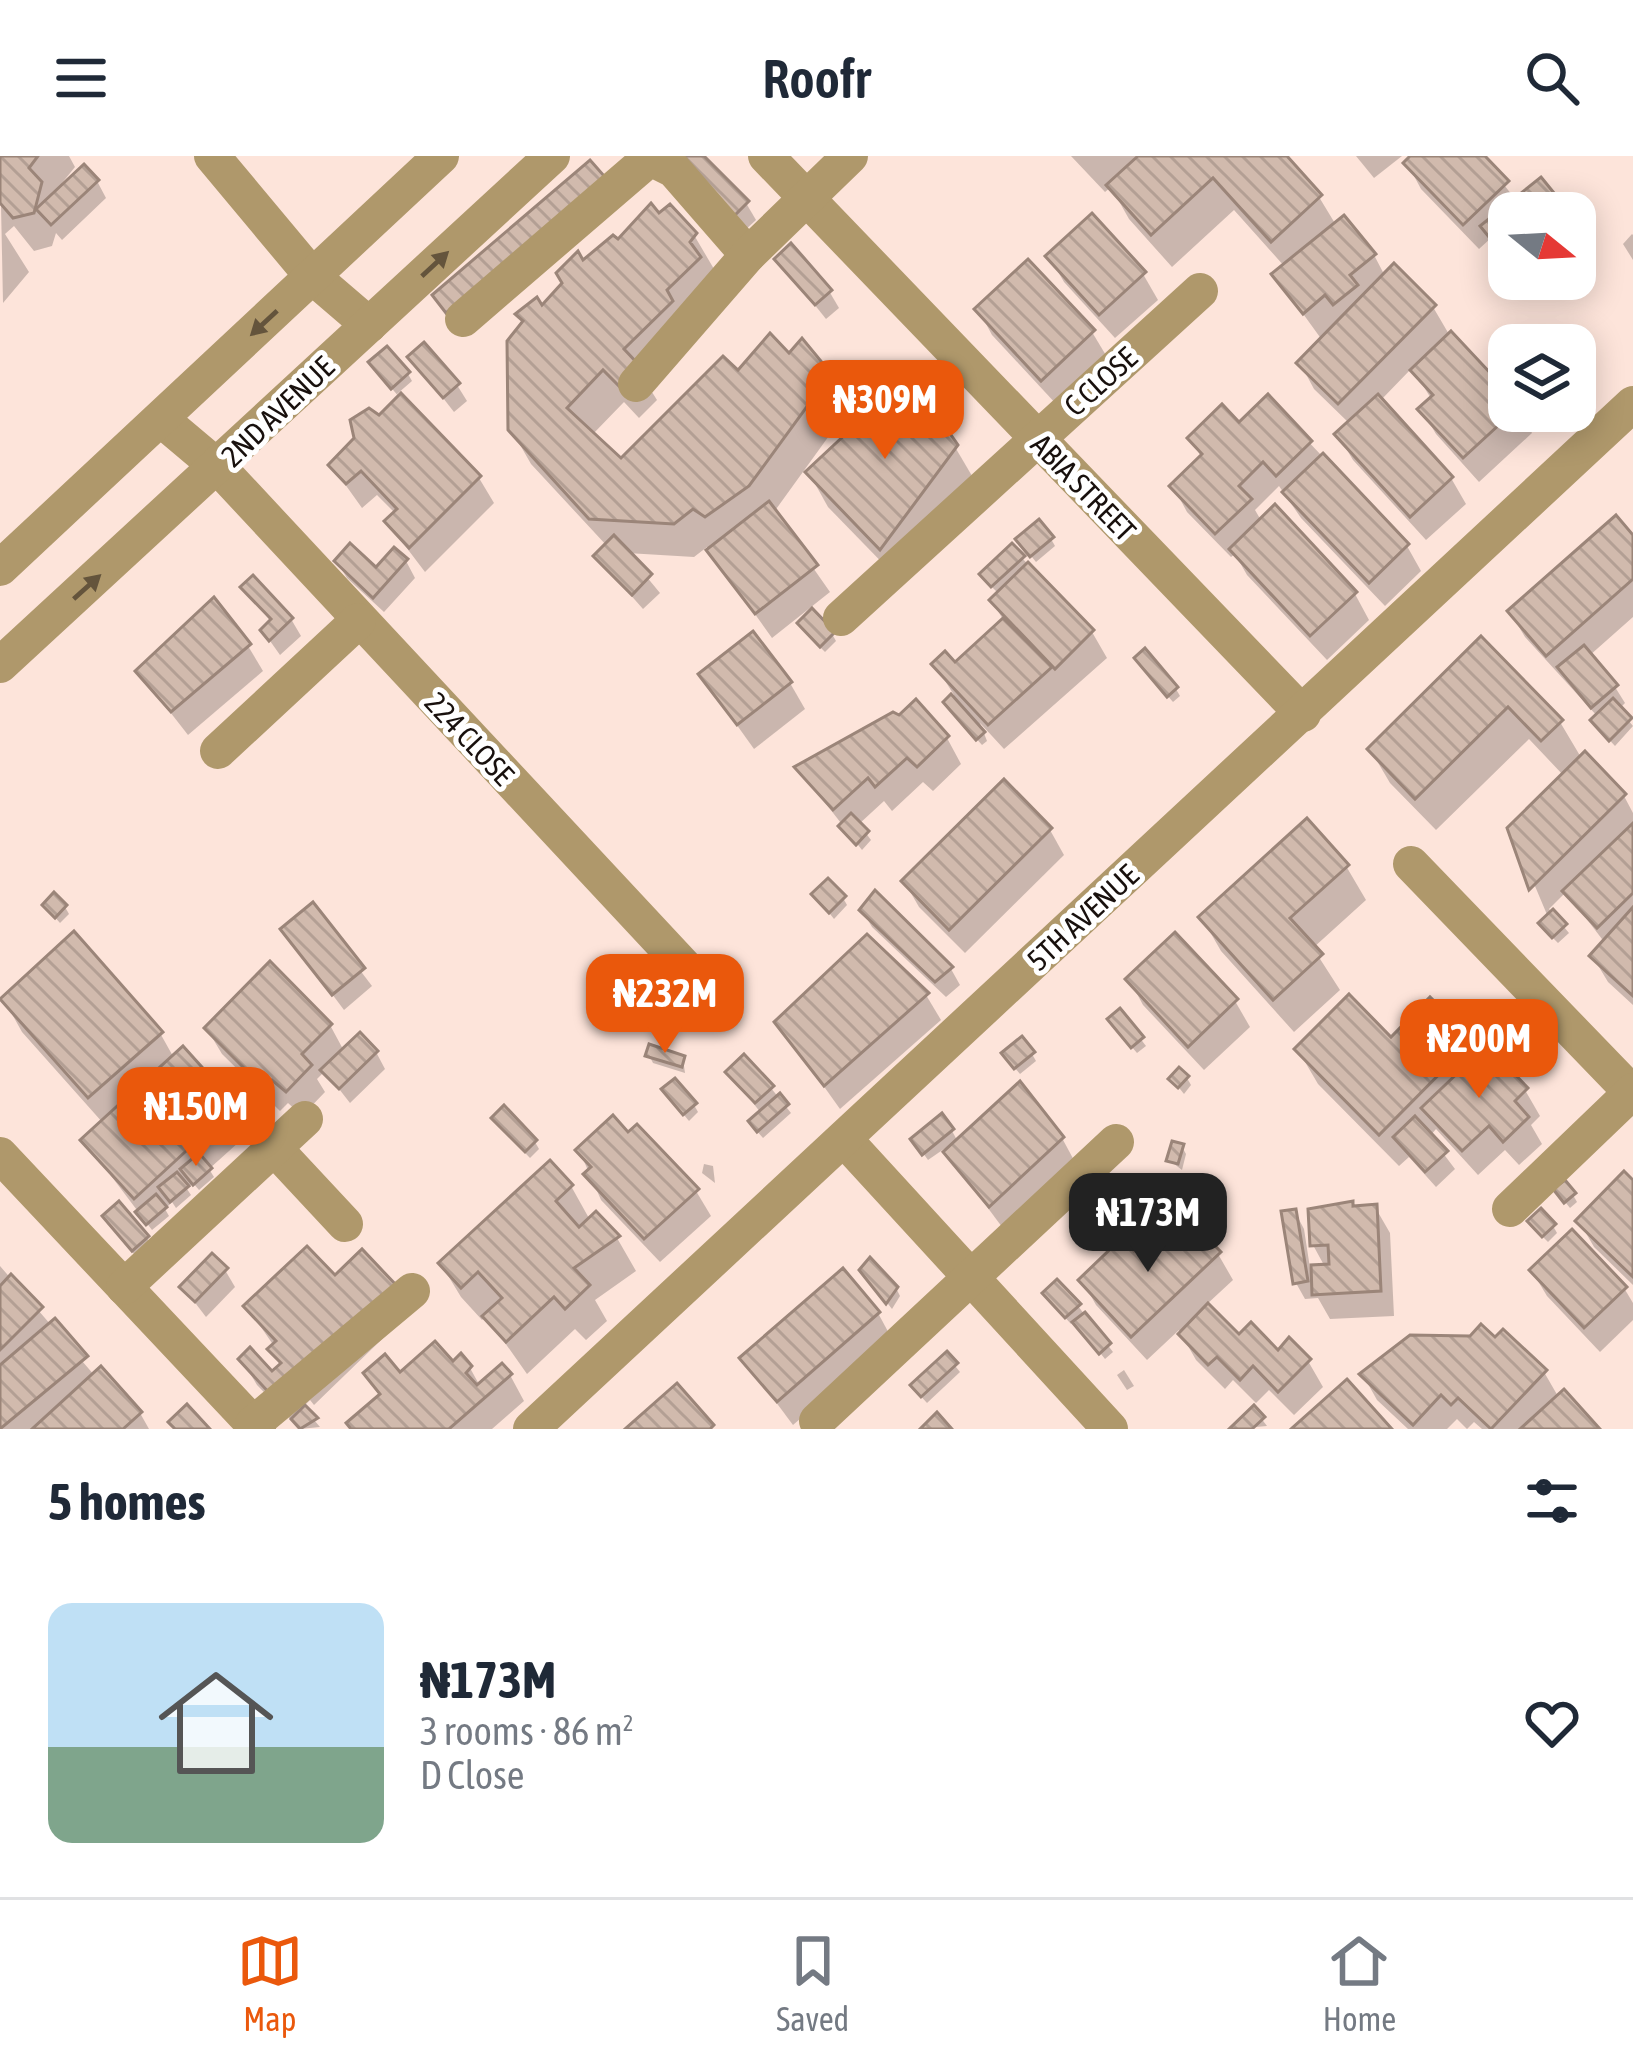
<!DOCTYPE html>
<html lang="en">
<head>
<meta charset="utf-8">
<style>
  body { margin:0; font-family:"Asap Condensed",sans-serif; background:#f2f2f3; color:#1f2937; height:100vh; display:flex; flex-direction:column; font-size:45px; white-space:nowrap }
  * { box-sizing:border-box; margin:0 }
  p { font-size:39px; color:#747a83 }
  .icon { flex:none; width:66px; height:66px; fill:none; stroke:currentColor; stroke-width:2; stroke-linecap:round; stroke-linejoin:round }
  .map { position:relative; height:1273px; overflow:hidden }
  .drawer { display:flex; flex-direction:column; background:#fff; flex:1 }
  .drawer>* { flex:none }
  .needle { width:78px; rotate:108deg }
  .tools { position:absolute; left:1488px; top:36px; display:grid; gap:24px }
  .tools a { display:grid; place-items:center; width:108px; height:108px; border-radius:24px; background:#fff; box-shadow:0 6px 30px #0003; font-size:60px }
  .price { position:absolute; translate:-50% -102px; padding:0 27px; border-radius:24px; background:#ea580c; color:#fff; font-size:39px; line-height:78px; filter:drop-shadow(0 3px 6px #0008) }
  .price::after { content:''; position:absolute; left:50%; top:72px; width:36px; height:27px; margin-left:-18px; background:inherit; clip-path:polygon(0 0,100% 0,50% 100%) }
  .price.on { background:#222; color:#fff }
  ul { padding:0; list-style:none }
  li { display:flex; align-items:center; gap:36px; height:300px; padding:0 48px }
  li span { display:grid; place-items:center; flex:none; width:336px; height:240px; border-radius:24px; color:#555 }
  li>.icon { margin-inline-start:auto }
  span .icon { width:144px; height:144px; fill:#fffc; stroke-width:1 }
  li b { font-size:51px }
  h2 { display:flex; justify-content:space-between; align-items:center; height:144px; padding:0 48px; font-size:51px }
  header { display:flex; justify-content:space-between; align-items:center; height:156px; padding:0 48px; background:#fff; font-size:54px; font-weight:600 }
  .tabs { display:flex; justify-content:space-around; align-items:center; height:168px; border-top:3px solid #e0e1e3; background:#fff; font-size:33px; color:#747a83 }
  .tabs a { display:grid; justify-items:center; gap:6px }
  .tabs .on { color:#ea580c }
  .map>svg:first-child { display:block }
</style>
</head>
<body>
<header><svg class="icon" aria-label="menu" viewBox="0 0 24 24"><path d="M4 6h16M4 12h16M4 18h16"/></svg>Roofr<svg class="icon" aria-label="search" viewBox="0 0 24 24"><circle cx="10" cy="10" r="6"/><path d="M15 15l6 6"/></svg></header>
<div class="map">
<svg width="1633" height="1273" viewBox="0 0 1633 1273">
  <defs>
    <pattern id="building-back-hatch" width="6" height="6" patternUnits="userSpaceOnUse" patternTransform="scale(3)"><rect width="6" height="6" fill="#d1baad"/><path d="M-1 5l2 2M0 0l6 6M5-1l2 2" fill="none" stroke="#b39f94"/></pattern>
  </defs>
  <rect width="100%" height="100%" fill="#fde4da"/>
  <g fill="#0003">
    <path d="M0,0H69L75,11L62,27L97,25L106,42L62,84L56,77L52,90L34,95L14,70L5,78L29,116L3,147Z"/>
    <path d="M700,0L746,47L756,64L744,75Z"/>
    <path d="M1071,0H1283L1319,41L1336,69L1374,99L1385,120L1433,151L1450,180L1509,242V255H1520L1532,277L1479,326L1436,278L1421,253L1432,244L1412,212L1380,245L1451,322L1466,348L1426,384L1353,304L1338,279L1350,268L1314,233L1300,207L1322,184L1275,119L1285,111L1234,54L1172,111L1129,63L1111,31L1105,36Z"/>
    <path d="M1356,0H1402L1374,22Z"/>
    <path d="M1414,0H1481L1516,44L1560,50L1565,57H1509V106L1491,82L1479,93L1421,33L1407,7Z"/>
    <path d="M658,61L694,79L714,113L645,225L657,244L639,262L624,246L592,279L621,306L738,218L789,201L822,212L842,246L834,257L839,266L774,356L830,436L772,482L707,391L694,401L627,397L660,437L643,453L597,401L607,390L531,308L511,273L525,168L519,158L542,154L583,109Z"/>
    <path d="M1632,78L1633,79V104L1623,88Z"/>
    <path d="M1049,100L1143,118L1158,144L1115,182L1064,126Z"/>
    <path d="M778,103L829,135L839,152L826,163Z"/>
    <path d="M978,153L1092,176L1107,201L1057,249L992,179Z"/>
    <path d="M411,201L457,229L467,245L454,256Z"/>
    <path d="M376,214L408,218L412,225L397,238L479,322L494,347L425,416L387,366L396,358L377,339L362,352L332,310L400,242Z"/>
    <path d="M1268,243L1407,390L1421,415L1385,450L1301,362L1279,330L1255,354L1262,366L1355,438L1369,464L1327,504L1247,419L1235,398L1231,401L1187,356L1173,330L1202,302L1190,282L1239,270Z"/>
    <path d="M955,291L975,325L900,425L828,351L809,317Z"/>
    <path d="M1051,383L1055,390L1036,406L1023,390Z"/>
    <path d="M1633,384V461L1589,500L1615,531L1625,547L1619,553L1633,570L1615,590L1598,572V561L1525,481L1510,456Z"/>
    <path d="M1022,402L1092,476L1107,502L1004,593L980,567L987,585L982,589L951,554L946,547L954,539L935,509L954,510L1004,465L992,445L999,438L987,426Z"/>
    <path d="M406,405L415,422L384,456L347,422L337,406L376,416Z"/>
    <path d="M244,431L291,463L301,480L280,499L263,475L272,467Z"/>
    <path d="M804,475L832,478L836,485L825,496Z"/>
    <path d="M1481,484L1560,566L1582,603L1624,640L1633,657V849L1608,826L1593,801L1605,787L1566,736L1549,753L1569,777L1558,787L1546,775L1548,761L1511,673L1564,620L1529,583L1436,674L1390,627L1370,593Z"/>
    <path d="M248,490L263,515L188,579L138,515Z"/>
    <path d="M1144,497L1176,533L1180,540L1173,546L1142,510Z"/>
    <path d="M701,519L790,527L805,553L754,593Z"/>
    <path d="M899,562L947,582L961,608L933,635L923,626L892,655L884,645L859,668L871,684L862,694L798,612Z"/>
    <path d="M1050,674L1064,699L965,797L919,751L904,725Z"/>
    <path d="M1346,710L1366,744L1313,792L1340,834L1294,876L1221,795L1202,762Z"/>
    <path d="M815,739L843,742L847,749L834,763Z"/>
    <path d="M45,750L65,751L69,758L60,767Z"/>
    <path d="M312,751L372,830L344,854L284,774Z"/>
    <path d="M862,754L951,813L960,829L946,841L872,771Z"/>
    <path d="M1129,823L1235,845L1250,871L1204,914L1143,849Z"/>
    <path d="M926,839L941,864L840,953L778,866Z"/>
    <path d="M3,842L160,877L174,902L183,894L234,951L249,977L209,1013L214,1021L199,1034L193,1027L187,1033L191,1039L176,1052L172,1046L165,1053L169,1060L152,1074L84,984L103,967L22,876Z"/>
    <path d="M1120,856L1146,890L1137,897L1115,871Z"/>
    <path d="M330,869L344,895L376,896L385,913L350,947L325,915L317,923L325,936L302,960L288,947L280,955L222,898L207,873Z"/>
    <path d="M1391,885L1470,886L1479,901L1525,934L1540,960L1531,969L1542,988L1519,1009L1505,994L1478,1019L1436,973L1430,980L1455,1013L1436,1031L1409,1001L1399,1010L1318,928L1298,894Z"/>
    <path d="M1032,898L1036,905L1020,918L1009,905Z"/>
    <path d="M649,899L683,903L685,917L653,907Z"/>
    <path d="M729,917L771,932L791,957L763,982L755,973L761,957Z"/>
    <path d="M1187,922L1191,929L1184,938L1172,923Z"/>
    <path d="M669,941L694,949L698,956L689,965Z"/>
    <path d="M499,970L535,986L539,993L530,1002Z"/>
    <path d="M952,975L957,984L928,1004L918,990Z"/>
    <path d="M1062,982L1076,1008L1005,1075L947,997Z"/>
    <path d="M1182,991L1186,998L1182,1014L1169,1004Z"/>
    <path d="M579,994L696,1035L711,1060L660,1106L601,1044Z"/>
    <path d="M704,1008L713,1010L715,1027L702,1017Z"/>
    <path d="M1633,1028V1129L1594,1091L1579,1065Z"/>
    <path d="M571,1030L590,1064L596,1059L617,1082L636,1115L595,1144L607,1165L586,1184L575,1173L527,1218L486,1160L482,1164L461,1141L441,1108Z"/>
    <path d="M1573,1039L1577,1046L1570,1052L1561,1041Z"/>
    <path d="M1375,1051L1390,1077L1394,1160L1330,1163L1318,1142L1305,1143L1296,1127L1295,1056L1304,1073L1310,1112L1325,1111L1313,1089Z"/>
    <path d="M106,1061L147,1082L156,1098L143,1110Z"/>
    <path d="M1553,1070L1557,1077L1548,1086L1535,1073Z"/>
    <path d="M1166,1091L1218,1098L1233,1124L1206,1149L1239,1183L1308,1205L1323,1231L1294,1259L1269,1234L1256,1247L1233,1224L1225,1233L1196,1204L1179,1174L1147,1204L1096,1149L1082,1124L1133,1100Z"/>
    <path d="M0,1110L95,1220L140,1257L149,1273H0Z"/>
    <path d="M225,1114L235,1131L206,1161L183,1131Z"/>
    <path d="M1532,1115L1624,1132L1633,1147V1164L1600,1196L1547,1140Z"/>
    <path d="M867,1121L896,1132L900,1140L892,1153Z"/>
    <path d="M335,1123L409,1157L314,1249L310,1244L303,1251L320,1271L300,1273L257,1229L242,1204L272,1219L281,1211L271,1193L274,1190L247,1151Z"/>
    <path d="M1050,1145L1078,1150L1113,1196L1105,1203L1074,1164L1071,1168Z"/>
    <path d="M878,1157L892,1183L793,1269L743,1202Z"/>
    <path d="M947,1200L960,1216L927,1247L918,1237Z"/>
    <path d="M452,1209L470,1212L480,1230L510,1219L524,1245L492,1273H353L350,1268L380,1241L366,1218L400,1220Z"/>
    <path d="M1124,1214L1134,1230L1127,1234L1117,1219Z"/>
    <path d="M1544,1216L1559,1242L1564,1237L1596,1273H1482L1474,1266L1467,1273L1457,1263L1447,1273H1408L1377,1244L1363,1219Z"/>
    <path d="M1254,1253L1267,1270L1233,1273Z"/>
  </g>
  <g fill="url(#building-back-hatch)" stroke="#9b8579" stroke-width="3">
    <path d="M0,0H38L29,12L42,26L34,57L13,62L0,47Z"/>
    <path d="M674,0H704L749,45L733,61Z"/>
    <path d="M1138,0H1287L1322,39L1271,86L1213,22L1151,79L1106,29Z"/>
    <path d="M1410,0H1485L1509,25L1463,69L1403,7Z"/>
    <path d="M590,4L605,21L446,157L432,139Z"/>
    <path d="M84,8L99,24L51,69L36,53Z"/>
    <path d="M1541,21L1563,48L1551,57H1509V91L1502,97L1480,70Z"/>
    <path d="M651,47L659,57L670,48L697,77L690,86L701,101L667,134L673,145L624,193L639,209L619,230L603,214L567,252L621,302L723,200L738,214L770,177L789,197L802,182L825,210L817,221L822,230L749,330L705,361L693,353L674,368L589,363L508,274L507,185L523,165L515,158L537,141L542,149L562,127L556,117L578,95L583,104L613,79L618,83Z"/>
    <path d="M1092,57L1146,116L1099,159L1045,100Z"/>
    <path d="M1344,59L1376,98L1350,119L1358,129L1333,149L1325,139L1303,158L1271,118Z"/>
    <path d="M791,87L832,134L815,149L774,103Z"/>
    <path d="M1028,103L1095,174L1041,225L974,153Z"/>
    <path d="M1394,107L1436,149L1338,248L1296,207Z"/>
    <path d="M1451,175L1509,237V255H1514L1463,302L1417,253L1433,239L1410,214Z"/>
    <path d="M424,186L460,227L443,242L407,201Z"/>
    <path d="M387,190L410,216L391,233L368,206Z"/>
    <path d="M909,219L958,289L880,394L805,316Z"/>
    <path d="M401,237L481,320L409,392L384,365L397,353L361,315L346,328L328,309L354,282L350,264L369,252L379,259Z"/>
    <path d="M1268,238L1312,285L1276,320L1263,306L1239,330L1252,343L1215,378L1169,330L1202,298L1187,282L1222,248L1239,266Z"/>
    <path d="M1378,238L1453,321L1410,361L1334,278Z"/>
    <path d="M1323,297L1409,388L1369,427L1282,336Z"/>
    <path d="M769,345L818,409L755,458L706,394Z"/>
    <path d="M1275,348L1357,436L1310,480L1229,393Z"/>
    <path d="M1616,359L1633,379V423L1546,500L1507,455Z"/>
    <path d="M1039,363L1054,381L1030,401L1015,383Z"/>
    <path d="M614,379L652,418L632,439L593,400Z"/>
    <path d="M350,387L376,411L394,391L408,403L373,442L334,405Z"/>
    <path d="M1012,387L1025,400L991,431L979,418Z"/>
    <path d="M1028,406L1094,474L1055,513L989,444Z"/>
    <path d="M253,419L293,462L269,485L260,474L271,463L240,431Z"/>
    <path d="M214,441L251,488L171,556L135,515Z"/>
    <path d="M812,452L835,476L820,491L797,467Z"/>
    <path d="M1003,462L1052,511L988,569L931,508L945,495L955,506Z"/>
    <path d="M753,475L792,526L737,569L698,518Z"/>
    <path d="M1481,480L1563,564L1541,585L1508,551L1415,643L1367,593Z"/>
    <path d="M1584,489L1618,529L1591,552L1557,511Z"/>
    <path d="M1145,492L1178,531L1167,541L1134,502Z"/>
    <path d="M951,538L985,576L976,584L943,546Z"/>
    <path d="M1613,542L1632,562L1609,585L1590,564Z"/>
    <path d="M916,543L949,580L917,611L907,602L875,631L868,622L833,654L794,611L893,556L899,559Z"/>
    <path d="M1585,595L1626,638L1529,734L1507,672Z"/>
    <path d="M1004,623L1052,672L949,774L901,725Z"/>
    <path d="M851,657L869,675L856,689L838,670Z"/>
    <path d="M1307,662L1349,709L1290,762L1323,798L1273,844L1198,761Z"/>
    <path d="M1633,667V737L1597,772L1562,735Z"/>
    <path d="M828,722L846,740L829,757L811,738Z"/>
    <path d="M875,734L953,811L935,826L859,754Z"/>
    <path d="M54,736L67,749L55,762L42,749Z"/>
    <path d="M313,746L365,812L332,839L280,773Z"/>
    <path d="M1633,751V840L1589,800Z"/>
    <path d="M1553,753L1567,768L1552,782L1538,767Z"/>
    <path d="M74,775L163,876L88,942L0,843Z"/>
    <path d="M1175,776L1238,843L1188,891L1125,823Z"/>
    <path d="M867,778L929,837L824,930L774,866Z"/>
    <path d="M270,805L332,868L302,898L312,909L286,936L272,924L264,932L204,872Z"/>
    <path d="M1349,838L1391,881L1430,841L1473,884L1379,979L1294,893Z"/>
    <path d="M1120,852L1144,881L1131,892L1107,863Z"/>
    <path d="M360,876L378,895L339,933L320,914Z"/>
    <path d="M1022,880L1035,896L1014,913L1001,897Z"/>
    <path d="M649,888L685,900L682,911L645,900Z"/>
    <path d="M1487,889L1528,932L1515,945L1529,961L1503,986L1489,970L1462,995L1421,952Z"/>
    <path d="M183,890L236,949L134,1043L80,984Z"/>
    <path d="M744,898L774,930L755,947L725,916Z"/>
    <path d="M1179,911L1189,920L1178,932L1168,923Z"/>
    <path d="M675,922L697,947L683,959L661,933Z"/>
    <path d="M1020,925L1064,981L989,1051L943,996Z"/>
    <path d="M780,937L789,948L757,976L748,965Z"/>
    <path d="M504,949L537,984L525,996L491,962Z"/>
    <path d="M942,957L954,973L922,999L910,983Z"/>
    <path d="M613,959L628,976L637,968L699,1033L644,1083L583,1018L591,1011L575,994Z"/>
    <path d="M1415,960L1448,995L1425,1016L1393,981Z"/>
    <path d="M1172,985L1184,988L1178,1008L1166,1005Z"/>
    <path d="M199,997L212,1012L193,1029L180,1013Z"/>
    <path d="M550,1004L573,1029L556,1045L579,1071L596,1055L620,1080L574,1112L590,1129L565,1153L554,1141L506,1186L482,1160L502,1142L478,1116L461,1132L438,1107Z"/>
    <path d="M1624,1015L1633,1024V1121L1575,1065Z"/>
    <path d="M177,1016L189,1030L170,1046L158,1031Z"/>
    <path d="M1565,1024L1576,1037L1564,1047L1553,1033Z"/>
    <path d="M156,1038L167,1051L146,1069L135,1056Z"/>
    <path d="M119,1045L149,1080L132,1095L102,1060Z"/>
    <path d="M1353,1045V1050L1377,1048L1381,1135L1312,1139L1311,1109L1329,1108L1328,1089L1310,1090L1308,1053Z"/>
    <path d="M1541,1052L1556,1068L1542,1081L1527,1065Z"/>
    <path d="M1296,1053L1308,1125L1293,1128L1281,1055Z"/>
    <path d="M1190,1064L1221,1096L1131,1181L1078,1124L1122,1082L1134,1095L1155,1075L1166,1087Z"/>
    <path d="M1572,1073L1627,1131L1584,1172L1529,1114Z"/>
    <path d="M307,1090L335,1119L362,1093L397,1130L273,1241L238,1203L250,1191L272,1215L281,1207L267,1193L276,1185L243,1150Z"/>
    <path d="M212,1097L228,1112L195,1146L179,1131Z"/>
    <path d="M870,1101L898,1131L886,1148L859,1114Z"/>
    <path d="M843,1112L880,1156L777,1246L739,1202Z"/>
    <path d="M11,1118L43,1151L0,1194V1130Z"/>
    <path d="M1057,1123L1081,1148L1065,1162L1042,1137Z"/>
    <path d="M1208,1147L1239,1178L1251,1166L1278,1194L1289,1181L1311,1203L1278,1236L1253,1210L1240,1224L1217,1201L1208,1209L1178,1178Z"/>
    <path d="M1085,1156L1111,1187L1099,1198L1072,1166Z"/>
    <path d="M55,1162L88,1200L0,1273V1209Z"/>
    <path d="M1481,1168L1495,1181L1503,1173L1547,1214L1491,1273L1458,1242L1451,1249L1441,1239L1413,1269L1359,1218L1410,1179L1470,1180Z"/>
    <path d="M435,1185L453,1205L461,1197L472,1210L466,1217L477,1229L502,1207L512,1218L449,1273H351L346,1267L380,1238L363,1217L385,1198L400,1216Z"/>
    <path d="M947,1195L958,1207L921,1241L910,1229Z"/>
    <path d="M101,1210L142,1256L123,1273H32Z"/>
    <path d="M1347,1223L1392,1273H1291Z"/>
    <path d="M677,1227L714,1269L710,1273H625Z"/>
    <path d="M1564,1233L1600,1273H1520Z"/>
    <path d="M187,1248L210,1273H175L168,1266Z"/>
    <path d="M305,1249L318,1262L300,1273L291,1263Z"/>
    <path d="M1254,1249L1265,1261L1252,1273H1229Z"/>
    <path d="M937,1256L952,1273H920Z"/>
  </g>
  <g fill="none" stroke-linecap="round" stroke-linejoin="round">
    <g stroke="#af986b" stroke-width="36">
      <path d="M212,0L313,121L369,169"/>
      <path d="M766,0L1303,558"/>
      <path d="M463,163L650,2L674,14L748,99"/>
      <path d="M636,228L748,99L850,0"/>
      <path d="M162,264L219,312L722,851"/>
      <path d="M0,412L441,0"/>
      <path d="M841,462L1200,135"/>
      <path d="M0,509L552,0"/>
      <path d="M218,595L358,465"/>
      <path d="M1411,708L1633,938"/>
      <path d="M844,983L1110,1273"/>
      <path d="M276,994L345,1068"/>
      <path d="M0,999L258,1273"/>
      <path d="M1510,1053L1633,935"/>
      <path d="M124,1131L305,963"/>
      <path d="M817,1265L1116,986"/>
      <path d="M253,1268L412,1135"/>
      <path d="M531,1273L1633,248"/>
    </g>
  </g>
  <defs><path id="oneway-solid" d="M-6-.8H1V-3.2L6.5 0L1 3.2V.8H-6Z" transform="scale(3)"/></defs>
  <g fill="#64543c">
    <use href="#oneway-solid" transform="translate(435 108) rotate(-43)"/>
    <use href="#oneway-solid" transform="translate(264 167) rotate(137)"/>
    <use href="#oneway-solid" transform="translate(87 431) rotate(-42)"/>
  </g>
  <g text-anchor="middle" stroke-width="10" stroke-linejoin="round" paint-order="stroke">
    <g font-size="30" fill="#18100d" stroke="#fff">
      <text transform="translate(1101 226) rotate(-42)" y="10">C CLOSE</text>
      <text transform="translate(278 256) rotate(-44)" y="10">2ND AVENUE</text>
      <text transform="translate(1083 332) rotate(46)" y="10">ABIA STREET</text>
      <text transform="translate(469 583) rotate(47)" y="10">224 CLOSE</text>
      <text transform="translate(1083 762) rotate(-43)" y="10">5TH AVENUE</text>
    </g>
  </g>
</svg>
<div class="tools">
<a><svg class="needle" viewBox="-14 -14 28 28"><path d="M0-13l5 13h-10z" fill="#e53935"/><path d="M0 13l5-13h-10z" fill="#747a83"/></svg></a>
<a><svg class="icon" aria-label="layers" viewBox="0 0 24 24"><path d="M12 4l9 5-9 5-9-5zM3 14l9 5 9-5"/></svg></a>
</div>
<b class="price" style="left:885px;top:306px">₦309M</b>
<b class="price" style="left:665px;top:900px">₦232M</b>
<b class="price" style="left:1479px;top:945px">₦200M</b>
<b class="price" style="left:196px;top:1013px">₦150M</b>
<b class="price on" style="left:1148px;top:1119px">₦173M</b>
</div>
<section class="drawer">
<h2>5 homes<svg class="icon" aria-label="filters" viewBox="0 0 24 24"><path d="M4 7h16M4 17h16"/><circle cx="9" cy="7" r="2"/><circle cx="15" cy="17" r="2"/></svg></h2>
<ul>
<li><span style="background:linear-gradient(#bfe0f5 60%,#7fa58c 0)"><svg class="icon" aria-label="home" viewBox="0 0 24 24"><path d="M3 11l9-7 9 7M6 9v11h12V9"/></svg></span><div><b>₦173M</b><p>3 rooms · 86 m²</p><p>D Close</p></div><svg class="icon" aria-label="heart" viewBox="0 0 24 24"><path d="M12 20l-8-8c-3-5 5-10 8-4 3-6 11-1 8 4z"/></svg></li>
</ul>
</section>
<nav class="tabs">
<a class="on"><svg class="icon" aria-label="map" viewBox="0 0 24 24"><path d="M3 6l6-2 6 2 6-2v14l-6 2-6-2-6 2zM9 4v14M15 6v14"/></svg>Map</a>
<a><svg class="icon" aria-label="saved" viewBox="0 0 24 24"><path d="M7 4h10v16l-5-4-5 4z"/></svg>Saved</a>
<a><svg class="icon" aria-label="home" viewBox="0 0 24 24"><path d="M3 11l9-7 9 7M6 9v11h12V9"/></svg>Home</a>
</nav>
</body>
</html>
